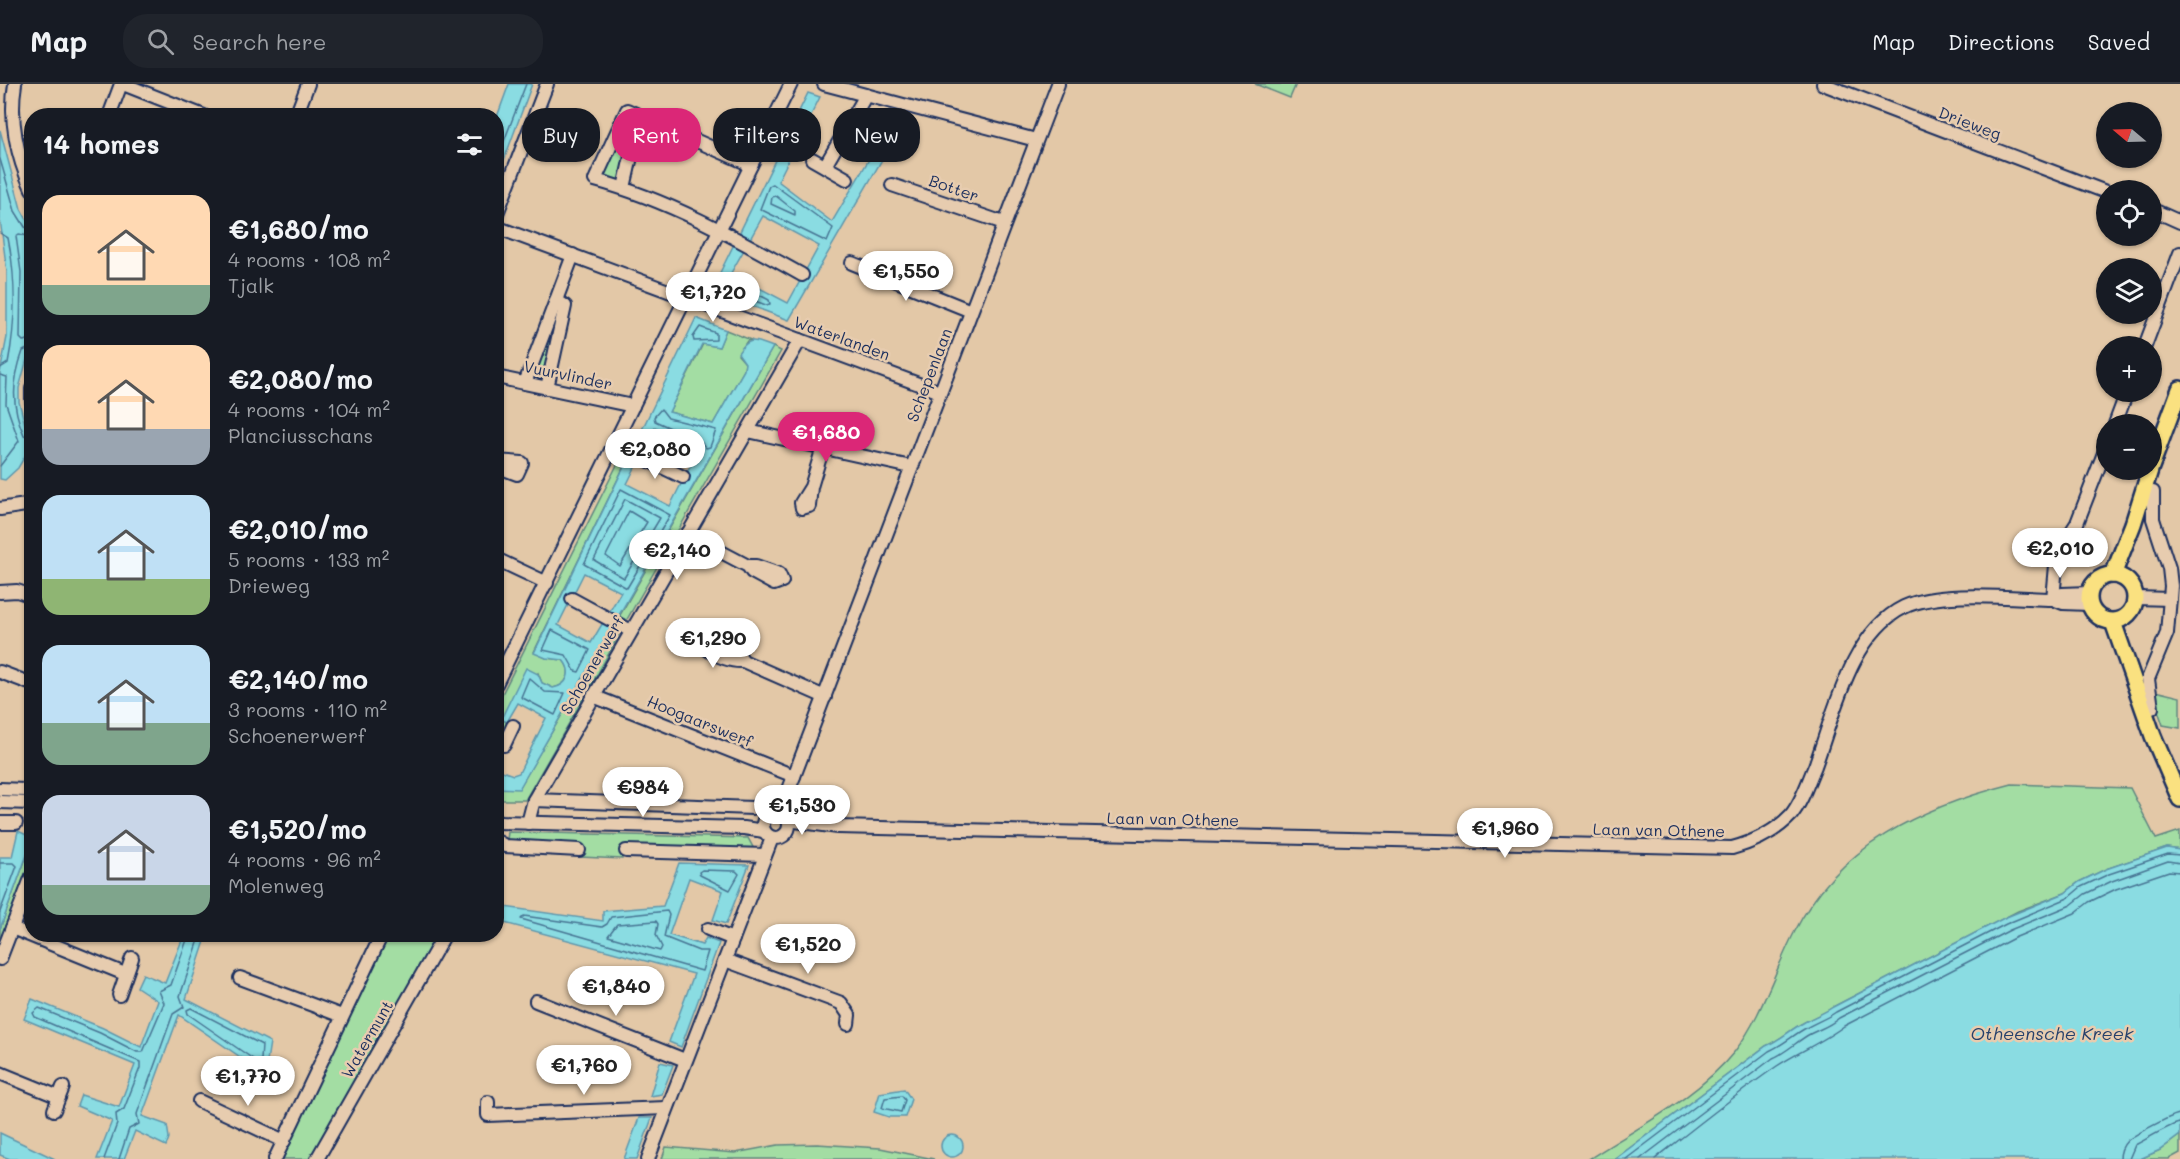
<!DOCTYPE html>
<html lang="en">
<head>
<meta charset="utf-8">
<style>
  body { margin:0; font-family:Mali,sans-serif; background:#20242c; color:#f1f3f6; height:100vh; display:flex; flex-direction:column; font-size:22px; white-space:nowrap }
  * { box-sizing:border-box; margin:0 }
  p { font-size:20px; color:#9ea1a6 }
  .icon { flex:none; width:33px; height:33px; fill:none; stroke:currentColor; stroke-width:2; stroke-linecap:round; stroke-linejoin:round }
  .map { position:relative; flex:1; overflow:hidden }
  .details { position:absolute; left:24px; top:24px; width:480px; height:834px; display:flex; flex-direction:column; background:#171b24; border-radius:24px; box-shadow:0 2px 4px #0004 }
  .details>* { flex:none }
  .guide { position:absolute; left:522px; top:24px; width:570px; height:54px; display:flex; gap:12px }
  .needle { width:39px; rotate:289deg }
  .tools { position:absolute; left:2096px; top:18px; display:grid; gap:12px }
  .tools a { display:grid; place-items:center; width:66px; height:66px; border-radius:50%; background:#171b24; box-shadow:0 2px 4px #0004; font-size:30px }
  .price { position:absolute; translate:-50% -51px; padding:0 14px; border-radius:21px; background:#fff; color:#222; font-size:20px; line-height:39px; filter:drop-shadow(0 2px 3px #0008) }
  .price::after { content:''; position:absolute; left:50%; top:36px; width:18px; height:14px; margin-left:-9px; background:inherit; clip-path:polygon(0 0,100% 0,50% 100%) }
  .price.active { background:#db2777; color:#fff }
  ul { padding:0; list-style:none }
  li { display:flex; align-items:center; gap:18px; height:150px; padding:0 18px }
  li span { display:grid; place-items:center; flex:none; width:168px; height:120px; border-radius:18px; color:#555 }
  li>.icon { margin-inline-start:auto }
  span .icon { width:72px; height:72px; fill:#fffc; stroke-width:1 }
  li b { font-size:26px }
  h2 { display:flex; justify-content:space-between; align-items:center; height:72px; padding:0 18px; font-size:26px }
  .pill { padding:0 21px; border-radius:24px; background:#171b24; box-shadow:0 2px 4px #0004; font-size:21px; line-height:54px }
  .pill.active { background:#db2777; color:#fff }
  header { display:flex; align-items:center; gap:36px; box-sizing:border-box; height:84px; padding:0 30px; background:#171b24; border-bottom:2px solid #363941 }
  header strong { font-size:28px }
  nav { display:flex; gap:33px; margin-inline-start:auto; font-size:21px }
  .search { width:420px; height:54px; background:#20242c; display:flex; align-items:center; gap:15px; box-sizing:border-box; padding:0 21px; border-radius:24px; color:#9ea1a6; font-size:22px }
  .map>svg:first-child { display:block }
</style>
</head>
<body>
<header>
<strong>Map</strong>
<div class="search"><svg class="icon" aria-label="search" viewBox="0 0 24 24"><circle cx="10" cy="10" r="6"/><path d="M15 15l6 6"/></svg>Search here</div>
<nav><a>Map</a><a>Directions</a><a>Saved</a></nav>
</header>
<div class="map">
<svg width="2180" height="1075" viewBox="0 0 2180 1075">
  <rect width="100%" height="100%" fill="#e3c8a7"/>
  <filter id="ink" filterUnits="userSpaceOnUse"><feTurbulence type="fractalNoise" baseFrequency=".0167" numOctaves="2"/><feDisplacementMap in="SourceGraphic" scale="12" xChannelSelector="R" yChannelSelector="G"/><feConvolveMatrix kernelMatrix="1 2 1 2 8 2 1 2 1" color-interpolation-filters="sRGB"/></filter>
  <g filter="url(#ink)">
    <g fill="#a3dda3" stroke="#5f8680" stroke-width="1.5">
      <path d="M1255,0H1296L1290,14Z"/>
      <path d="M628,31L635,33L621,94L617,98L603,93Z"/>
      <path d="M559,222L546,295L531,292Z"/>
      <path d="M726,246L751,256L747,257L738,271L745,279L744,286L713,340L669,328L703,260L719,263Z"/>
      <path d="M773,263L781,267L626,537L619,533Z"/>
      <path d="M623,369L630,370L534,568L546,574L563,576C573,588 568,601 553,604L542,599L538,589L502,635L510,641L506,646L497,642L496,622Z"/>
      <path d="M612,545L619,551L587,609L581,606L579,609L584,613L525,716H497V704H519Z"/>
      <path d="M2151,606L2180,613V644L2163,641Z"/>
      <path d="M2012,700L2130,704L2156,755L2180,747V766L2167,764L2106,785L2079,798L2065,809L2018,827L1833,923C1823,930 1813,933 1803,939C1790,946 1780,956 1766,962L1615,1075H1589C1638,1043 1697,1014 1735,967C1762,932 1774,888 1794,849C1838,761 1922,723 2012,700Z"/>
      <path d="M508,748L748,754L755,767L622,763V775L580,773V762L507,756Z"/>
      <path d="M31,760V783L0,866V845Z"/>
      <path d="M388,851H441L311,1075H277Z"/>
      <path d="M2180,1051V1069L2169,1075H2140L2160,1066Z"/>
      <path d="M817,1060L880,1064L934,1075H662L666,1063L735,1069L778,1061Z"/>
    </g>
    <g fill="#8adce2" stroke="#5e97ad" stroke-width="1.5" fill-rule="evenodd">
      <path d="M509,0H532L497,95V33Z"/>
      <path d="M808,9L820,13L778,97L832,138L894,33L905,36L789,236L711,207ZM763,132L819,162L788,219L731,189Z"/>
      <path d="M0,46L21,125L31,143V261L19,304V318L31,362L18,384L5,396L0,395V289L7,253V188L0,135Z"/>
      <path d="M696,234L726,246L719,263L702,260L669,328L713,340L744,286L745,279L738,269C750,251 755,257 773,263L519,705L497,704V685L513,691L519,689L546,634L518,619L507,638L501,635L526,584L538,590L542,599L553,604C568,601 573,588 563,576L546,574L534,569ZM655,343L699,364L670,422L627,400ZM584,489L621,508L591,559L558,541Z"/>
      <path d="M18,747L31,753V760L0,845V773H12Z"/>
      <path d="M2167,764L2180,766V1051L2160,1066L2140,1075H1615L1766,962C1780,956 1790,946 1803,939C1813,933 1823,930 1833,923L2004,834L2065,809L2079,798L2106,785Z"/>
      <path d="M679,779L749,781L726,840L713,836L723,807L689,794L669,851L702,861L706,854L719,859L681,963L669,958L694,890L497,837V822L603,837V827L663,822Z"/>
      <path d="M184,851H207L186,915L270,958L265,990L179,931L142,1032L167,1041L169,1054L166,1062L135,1047L124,1075H97L112,1037L77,1022L81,1011L119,1023L135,981L24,935L32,915L103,944L141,963L158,917L137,903L143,890L165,899Z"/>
      <path d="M660,978L673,981L662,1010L650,1012Z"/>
      <path d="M904,1005L911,1015L905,1033H889L874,1028L880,1009Z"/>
      <path d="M639,1034H652L637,1075H624Z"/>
      <path d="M0,1049L55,1075H10L0,1071Z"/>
      <circle cx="952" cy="1062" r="11"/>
    </g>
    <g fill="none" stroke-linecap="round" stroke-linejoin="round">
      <g stroke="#477493" stroke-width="1.5">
        <path d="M0,75L15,127L25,143L32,146"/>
        <path d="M496,78L526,0"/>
        <path d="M773,100L833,144L827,158L760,125L769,102Z"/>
        <path d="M776,112L795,127V131L771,120L772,113Z"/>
        <path d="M0,149L8,154C16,194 16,239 8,279L0,284"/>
        <path d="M32,153L19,150L16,152L21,188L20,254L23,257L32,255"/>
        <path d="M32,162L27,165L30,187L29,244L32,246"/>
        <path d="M727,194L769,216L770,220L766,221L722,205L721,201Z"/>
        <path d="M700,243L716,249V256L694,257L693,253Z"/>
        <path d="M32,263L23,267C12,298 11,321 24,351L32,354"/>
        <path d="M0,291L7,293L6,320L19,357L0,382"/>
        <path d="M661,325L668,334L716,346L710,363L706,364L701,358L655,337L654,333Z"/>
        <path d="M621,405L670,431L627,504L584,480Z"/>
        <path d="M625,415L660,434L624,494L594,476Z"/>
        <path d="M629,427L647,438L620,482L606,472Z"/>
        <path d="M552,546L590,566L579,588L575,587L566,571L543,566Z"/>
        <path d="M529,594L545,608L565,609L555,631L521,613Z"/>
        <path d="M0,779H14L17,782L0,828"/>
        <path d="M702,786L736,787L739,790L730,806L700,791L699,788Z"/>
        <path d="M667,827L669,831L664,853L699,867H708L702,887L521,835L524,832L602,843L607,840L611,833Z"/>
        <path d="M656,837L658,840L656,851L662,863L660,867L608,852L617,840Z"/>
        <path d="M191,924L262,961L261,976L256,977L188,930L187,926Z"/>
        <path d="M902,1012L905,1016L901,1028L882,1024L885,1014Z"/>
        <path d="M104,1075L117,1040L116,1030L124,1025L140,984V978L35,933L33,929L39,924L100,949L137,968H143L164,919L159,907L171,901L189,850"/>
        <path d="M119,1075L129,1045L139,1040L137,1030L173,930L184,923L180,912L201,850"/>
        <path d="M1626,1075L1769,967C1783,961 1793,951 1806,944C1816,938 1826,935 1836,928L2006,840L2068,814L2081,803L2109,790L2168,770L2180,771"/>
        <path d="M1640,1075L1773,974C1787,968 1797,957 1810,950C1820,945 1830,942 1839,934L2010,846L2071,821L2085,810L2112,797L2168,777L2180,779"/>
        <path d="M1655,1075C1694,1044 1735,1011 1777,982C1798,968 1823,958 1844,942L2014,854L2075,829L2089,818L2116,805L2169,787L2180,788"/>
        <path d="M2120,1075C2120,1068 2122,1062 2127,1057C2132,1052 2173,1030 2180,1030"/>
        <path d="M2129,1075L2135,1061C2144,1057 2172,1039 2180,1039"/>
      </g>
      <g stroke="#1b2f5e" stroke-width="16">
        <g id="minor">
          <path d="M15,0C9,35 17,73 32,105"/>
          <path d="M123,0L204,32"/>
          <path d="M824,0L1036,56"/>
          <path d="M1823,0L2106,108"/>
          <path d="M109,32L121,0"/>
          <path d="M296,32L308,0"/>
          <path d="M812,75L847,95"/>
          <path d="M751,81L627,26L595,96C669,116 736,154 802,191"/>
          <path d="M825,82L866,11"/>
          <path d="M892,101L1004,139"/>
          <path d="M624,104L640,32"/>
          <path d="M2151,125L2180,138"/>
          <path d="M496,132L547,0"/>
          <path d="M496,143L940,308"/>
          <path d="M852,179L971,227"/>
          <path d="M2145,262L2180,169"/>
          <path d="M496,293L633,322"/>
          <path d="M525,299L573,171"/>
          <path d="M32,304V317"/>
          <path d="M547,304L565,222L556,216"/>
          <path d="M2115,340L2127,308"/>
          <path d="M748,347L911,383"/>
          <path d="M614,360L683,393"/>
          <path d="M496,377L522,379L517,390L496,382"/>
          <path d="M811,403L809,422L802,424L801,419L811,403L823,363"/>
          <path d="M0,425L32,420"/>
          <path d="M687,450L748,482L752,488L774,500L782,497L779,490L756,482H748"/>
          <path d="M496,475L547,499"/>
          <path d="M0,508L17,507L32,512"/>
          <path d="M2136,514L2170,515"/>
          <path d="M572,515L631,547"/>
          <path d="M2053,515L2057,470L2077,439L2106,364"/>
          <path d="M2053,515L2062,510L2089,509"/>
          <path d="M743,577L739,571L714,555L708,559L707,565C716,572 732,578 743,577L825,613"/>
          <path d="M0,588L32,600"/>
          <path d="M496,600L791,0"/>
          <path d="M593,612L794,692"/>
          <path d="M2152,624L2148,595L2167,549L2171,502L2169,484L2153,435V408"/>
          <path d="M504,661L513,642"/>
          <path d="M0,705L25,706"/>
          <path d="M534,716L753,724"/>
          <path d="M0,718L32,719"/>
          <circle cx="776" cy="741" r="13"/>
          <path d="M780,729L1058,0"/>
          <path d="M788,736L838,743L1732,764C1754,758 1775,748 1791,731C1802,718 1808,698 1815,682C1834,630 1851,549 1904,523C1939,506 2013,514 2053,515L2063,519L2089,520"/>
          <path d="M496,738L744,744L764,747"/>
          <path d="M0,739H16"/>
          <path d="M528,739L534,716L800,256"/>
          <path d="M498,758L505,762L579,766"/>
          <path d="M626,767L765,771"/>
          <path d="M12,844L125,890"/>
          <path d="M708,845L733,855"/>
          <path d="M0,875L32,792"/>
          <path d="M725,876L841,919L849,931L848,940"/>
          <path d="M240,894L342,932"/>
          <path d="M119,911L132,874"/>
          <path d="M536,917L685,976"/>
          <path d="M0,989L59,1013"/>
          <path d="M199,1017L284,1057"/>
          <path d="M488,1018V1031L666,1024"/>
          <path d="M54,1026L63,1003"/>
          <path d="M275,1075L382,850"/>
          <path d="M317,1075L445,850"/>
          <path d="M648,1075L772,754"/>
        </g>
      </g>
      <g stroke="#1b2f5e" stroke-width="20">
        <g id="major">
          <path d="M2151,383L2180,305"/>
          <circle cx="2112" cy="514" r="23"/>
          <path d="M2113,491L2133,440L2150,386"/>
          <path d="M2113,538L2153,652L2180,715"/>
        </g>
      </g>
      <use href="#minor" stroke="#e7ccaf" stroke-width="12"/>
      <use href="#major" stroke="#fae180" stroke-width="15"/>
    </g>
  </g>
  <g text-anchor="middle" stroke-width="5" stroke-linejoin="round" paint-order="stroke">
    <g font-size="16" fill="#1b2f5e" stroke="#e7ccaf">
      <text transform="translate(1970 39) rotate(21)" y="6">Drieweg</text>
      <text transform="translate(954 104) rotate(19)" y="6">Botter</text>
      <text transform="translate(842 254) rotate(20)" y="6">Waterlanden</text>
      <text transform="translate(568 291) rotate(12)" y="6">Vuurvlinder</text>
      <text transform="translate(929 291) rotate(-69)" y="6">Schepenlaan</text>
      <text transform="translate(592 581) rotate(-60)" y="6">Schoenerwerf</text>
      <text transform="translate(700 637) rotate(22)" y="6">Hoogaarswerf</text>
      <text transform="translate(1173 735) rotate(1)" y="6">Laan van Othene</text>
      <text transform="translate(1659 746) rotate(1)" y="6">Laan van Othene</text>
      <text transform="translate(367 955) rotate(-60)" y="6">Watermunt</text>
    </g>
    <g font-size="18" font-style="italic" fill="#26406b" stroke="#e7ccaf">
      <text x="2052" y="956">Otheensche Kreek</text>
    </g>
  </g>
</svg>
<div class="tools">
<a><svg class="needle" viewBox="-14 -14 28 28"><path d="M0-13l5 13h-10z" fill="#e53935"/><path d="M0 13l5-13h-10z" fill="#9ea1a6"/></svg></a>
<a><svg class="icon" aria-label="locate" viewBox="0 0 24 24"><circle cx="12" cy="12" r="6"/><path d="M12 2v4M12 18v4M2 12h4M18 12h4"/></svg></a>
<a><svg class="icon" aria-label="layers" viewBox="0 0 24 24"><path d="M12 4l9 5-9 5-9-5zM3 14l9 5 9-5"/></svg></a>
<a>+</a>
<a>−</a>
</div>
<b class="price" style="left:906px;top:218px">€1,550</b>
<b class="price" style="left:713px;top:239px">€1,720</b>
<b class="price active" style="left:826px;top:379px">€1,680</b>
<b class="price" style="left:655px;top:396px">€2,080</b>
<b class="price" style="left:2060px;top:495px">€2,010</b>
<b class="price" style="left:677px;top:497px">€2,140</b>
<b class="price" style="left:713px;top:585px">€1,290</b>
<b class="price" style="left:643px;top:734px">€984</b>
<b class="price" style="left:802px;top:752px">€1,530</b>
<b class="price" style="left:1505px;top:775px">€1,960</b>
<b class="price" style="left:808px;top:891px">€1,520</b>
<b class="price" style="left:616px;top:933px">€1,840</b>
<b class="price" style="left:584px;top:1012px">€1,760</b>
<b class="price" style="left:248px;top:1023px">€1,770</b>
<div class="guide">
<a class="pill">Buy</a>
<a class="pill active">Rent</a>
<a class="pill">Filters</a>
<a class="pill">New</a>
</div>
<section class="details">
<h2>14 homes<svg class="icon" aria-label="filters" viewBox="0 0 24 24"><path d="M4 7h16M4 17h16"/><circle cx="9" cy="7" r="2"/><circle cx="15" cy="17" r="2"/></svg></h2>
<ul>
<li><span style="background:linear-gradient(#ffd9b3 75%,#7fa58c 0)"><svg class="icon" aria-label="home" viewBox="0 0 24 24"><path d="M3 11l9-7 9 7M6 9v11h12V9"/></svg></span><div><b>€1,680/mo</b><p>4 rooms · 108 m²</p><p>Tjalk</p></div></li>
<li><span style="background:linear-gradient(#ffd9b3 70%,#9aa5b1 0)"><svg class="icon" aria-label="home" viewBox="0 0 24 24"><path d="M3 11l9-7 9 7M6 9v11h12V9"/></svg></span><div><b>€2,080/mo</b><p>4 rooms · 104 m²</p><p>Planciusschans</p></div></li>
<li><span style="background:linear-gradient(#bfe0f5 70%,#8fb573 0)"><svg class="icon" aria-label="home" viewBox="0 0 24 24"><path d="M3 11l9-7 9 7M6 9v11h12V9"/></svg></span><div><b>€2,010/mo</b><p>5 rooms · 133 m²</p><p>Drieweg</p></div></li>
<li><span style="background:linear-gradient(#bfe0f5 65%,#7fa58c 0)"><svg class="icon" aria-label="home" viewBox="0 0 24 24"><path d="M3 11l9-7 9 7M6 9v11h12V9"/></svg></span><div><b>€2,140/mo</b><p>3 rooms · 110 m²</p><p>Schoenerwerf</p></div></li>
<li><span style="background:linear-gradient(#c9d6e8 75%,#7fa58c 0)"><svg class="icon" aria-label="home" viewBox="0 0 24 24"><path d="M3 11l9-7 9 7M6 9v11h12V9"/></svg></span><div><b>€1,520/mo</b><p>4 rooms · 96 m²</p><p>Molenweg</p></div></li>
</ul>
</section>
</div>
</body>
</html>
